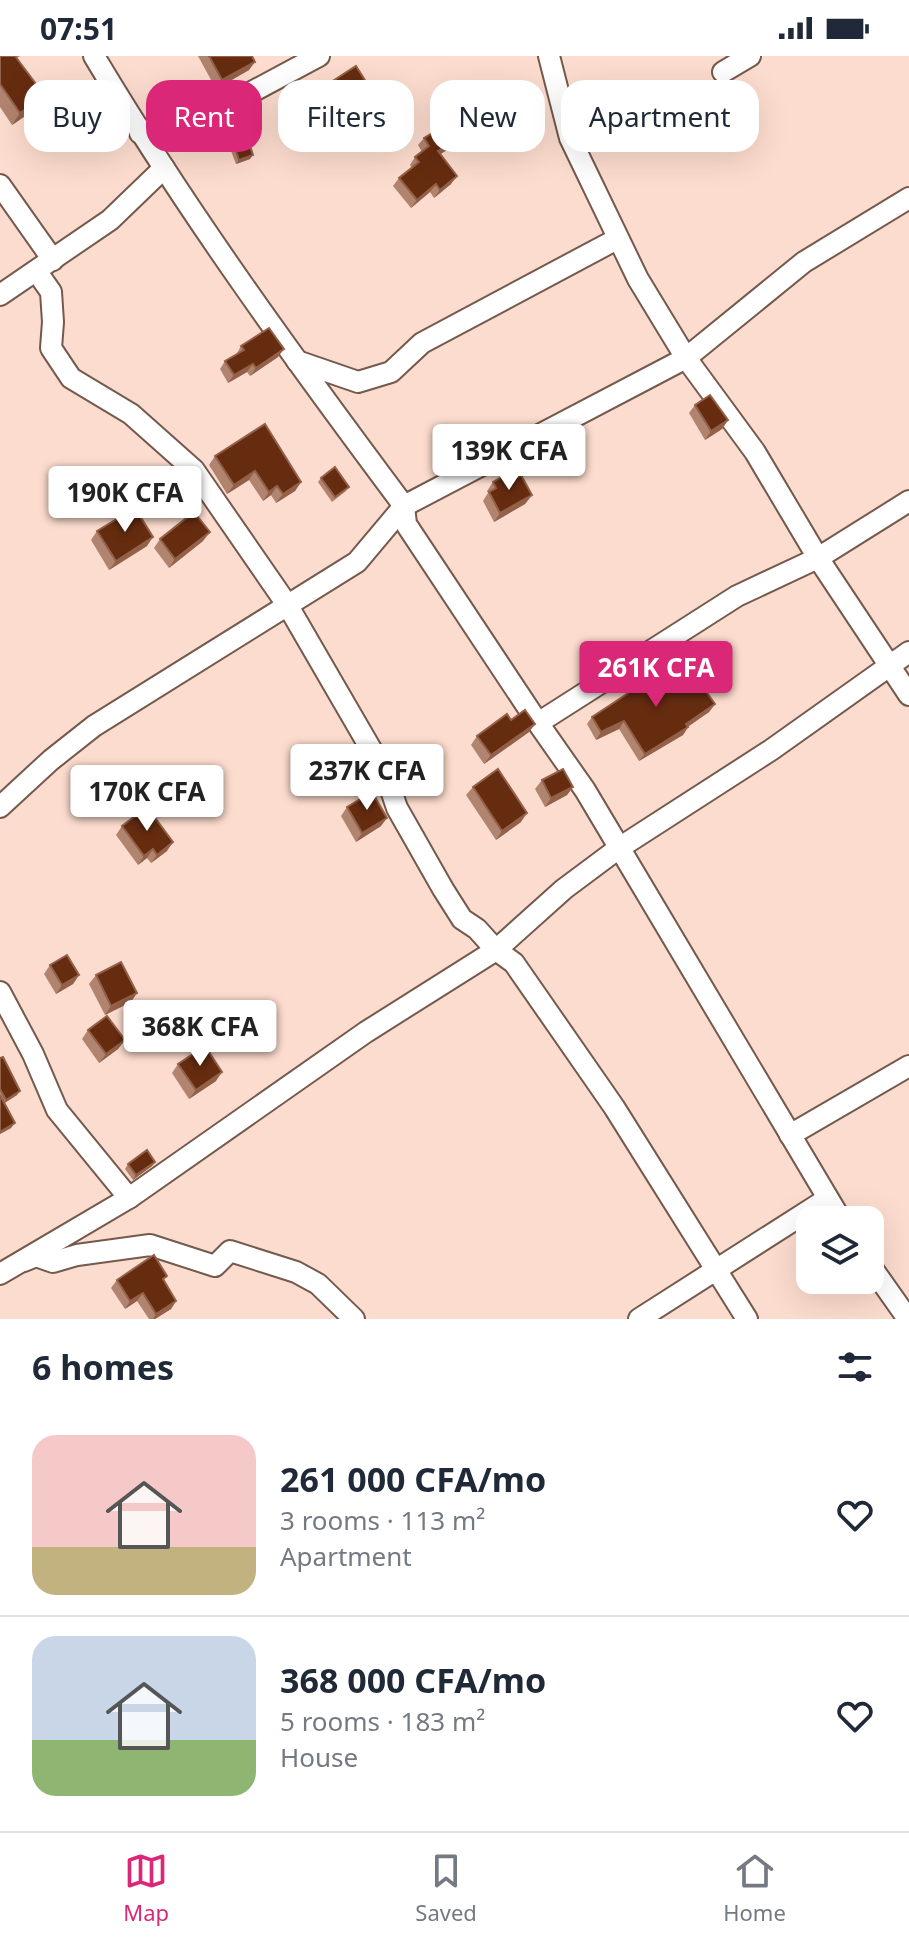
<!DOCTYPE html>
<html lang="en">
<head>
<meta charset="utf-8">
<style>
  body { margin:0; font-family:"Noto Sans",sans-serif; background:#f6f6f7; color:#1f2937; height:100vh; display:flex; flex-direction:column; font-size:30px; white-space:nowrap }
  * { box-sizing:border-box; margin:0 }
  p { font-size:26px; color:#747a83 }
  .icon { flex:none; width:44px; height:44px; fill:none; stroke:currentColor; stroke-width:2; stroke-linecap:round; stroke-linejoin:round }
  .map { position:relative; height:1263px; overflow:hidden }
  .side { display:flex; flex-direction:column; background:#fff; flex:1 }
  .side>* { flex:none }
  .banner { position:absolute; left:24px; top:24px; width:862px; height:72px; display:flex; gap:16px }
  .tools { position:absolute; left:796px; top:1150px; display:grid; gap:16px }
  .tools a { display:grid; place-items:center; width:88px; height:88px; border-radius:16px; background:#fff; box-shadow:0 8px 32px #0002; font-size:40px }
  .price { position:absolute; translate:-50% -68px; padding:0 18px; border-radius:8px; background:#fff; color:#222; font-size:26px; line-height:52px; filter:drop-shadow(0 2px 4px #0008) }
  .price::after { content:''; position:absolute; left:50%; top:48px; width:24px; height:18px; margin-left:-12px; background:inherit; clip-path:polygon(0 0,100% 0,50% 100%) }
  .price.on { background:#db2777; color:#fff }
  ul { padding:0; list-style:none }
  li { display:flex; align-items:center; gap:24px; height:200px; padding:0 32px }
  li+li { border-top:2px solid #e0e1e3 }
  li span { display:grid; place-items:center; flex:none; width:224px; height:160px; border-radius:24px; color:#555 }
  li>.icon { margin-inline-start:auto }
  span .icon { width:96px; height:96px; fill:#fffc; stroke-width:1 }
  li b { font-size:34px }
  h2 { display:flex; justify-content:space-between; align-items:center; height:96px; padding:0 32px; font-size:34px }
  .pill { padding:0 28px; border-radius:24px; background:#fff; box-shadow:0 8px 32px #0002; font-size:28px; line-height:72px }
  .pill.on { background:#db2777; color:#fff }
  .status { display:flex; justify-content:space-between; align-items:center; height:56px; padding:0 40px; background:#fff; direction:ltr }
  .status svg { height:22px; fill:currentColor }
  .dock { display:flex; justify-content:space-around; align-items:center; height:112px; border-top:2px solid #e0e1e3; background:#fff; font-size:22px; color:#747a83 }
  .dock a { display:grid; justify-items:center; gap:4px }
  .dock .on { color:#db2777 }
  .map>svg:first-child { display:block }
</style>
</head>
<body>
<div class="status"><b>07:51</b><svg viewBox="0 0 49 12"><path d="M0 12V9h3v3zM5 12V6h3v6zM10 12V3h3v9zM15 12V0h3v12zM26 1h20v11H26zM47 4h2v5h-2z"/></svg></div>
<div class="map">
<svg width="909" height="1263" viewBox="0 0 909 1263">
  <rect width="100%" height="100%" fill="#fcdcce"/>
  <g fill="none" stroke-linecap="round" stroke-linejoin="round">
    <g stroke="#74594d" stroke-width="24">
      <g id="minor">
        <path d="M94,0C187,156 295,304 404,450L406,468L538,667L585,734L841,1164"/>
        <path d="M549,0L570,82L638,223L686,302L755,396L818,502L909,639"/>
        <path d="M723,16L750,0"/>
        <path d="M140,77L233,46L319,0"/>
        <path d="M0,129L53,204"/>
        <path d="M37,216L51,236L53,266L51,292L71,322L131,358L194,414L288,550L386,719L397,752L443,833L462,863L477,873L496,894L514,907L614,1051L747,1263"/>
        <path d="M0,239L110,164L164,112"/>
        <path d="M297,305L358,326L391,316L422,287L617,183"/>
        <path d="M538,667L737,540L818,502L909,445"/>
        <path d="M0,751L51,704L94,670L357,506L404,450L686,302L804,206L909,142"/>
        <path d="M0,936L33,998L57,1054L129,1142"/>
        <path d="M790,1079L909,1010"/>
        <path d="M24,1205L36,1200L53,1206L77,1199L150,1189L215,1210L230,1195L296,1216L318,1228L354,1263"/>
        <path d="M870,1209L908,1263"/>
        <path d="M0,1218L129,1142L366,976L496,894L564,833L619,792L771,694L909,596"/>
        <path d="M639,1263L827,1143"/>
      </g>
    </g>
    <use href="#minor" stroke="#fff" stroke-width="20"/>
  </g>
  <g fill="#b1846f">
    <path d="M0,0H20L17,2L37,52L12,69L0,51Z"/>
    <path d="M198,0H252L249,14L216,33Z"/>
    <path d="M325,30L370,32L364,41L332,60L318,39Z"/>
    <path d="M424,82L449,93L440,98L451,128L434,142L430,136L411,152L393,130L399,122L412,112L410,109L415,101L422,96L418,89Z"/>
    <path d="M232,83L250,103L236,108L228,87Z"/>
    <path d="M241,290L278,301L250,320L247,316L228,327L220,313L225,305L236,299Z"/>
    <path d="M695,349L728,364L722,373L705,384L689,357Z"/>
    <path d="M215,400L301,426L295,435L276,447L271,439L263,445L249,424L227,438L209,409Z"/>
    <path d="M321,422L346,435L332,446L318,426Z"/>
    <path d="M513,423L532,439L525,448L494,466L483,445L488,437L487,435L493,426Z"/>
    <path d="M97,475L147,490L109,514L91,484Z"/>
    <path d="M160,483L203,485L169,512L154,492Z"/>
    <path d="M685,632H691L715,648L709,656L688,671L683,679L639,705L619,673L596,684L587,668L592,661Z"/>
    <path d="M511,664L535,668L529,676L484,708L471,689L477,680Z"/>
    <path d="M542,724L573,731L567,739L545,751L535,733Z"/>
    <path d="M473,731L521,766L496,784L466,739Z"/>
    <path d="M347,751L381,770L356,786L341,760Z"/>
    <path d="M122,770L167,795L151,807L147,802L138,809L116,779Z"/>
    <path d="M50,909L79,919L73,928L56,938L44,918Z"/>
    <path d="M96,919L131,946L105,959L89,928Z"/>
    <path d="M88,974L125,984L118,993L99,1007L82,983Z"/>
    <path d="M0,1002L17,1039L4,1047L11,1072L0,1078Z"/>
    <path d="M178,1008L216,1025L189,1043L172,1017Z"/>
    <path d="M155,1106L152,1110L133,1124L125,1113L128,1108Z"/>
    <path d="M117,1224L164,1225L176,1245L171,1253L155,1263H149L137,1245L125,1253L111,1232Z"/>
  </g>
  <g fill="#936149">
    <path d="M255,6L249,14L216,33L222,24Z"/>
    <path d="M370,32L364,41L332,60L338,52Z"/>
    <path d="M45,40L37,52L12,69L20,57Z"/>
    <path d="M455,85L449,93L432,103L438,95Z"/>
    <path d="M253,99L250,103L236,108L239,104Z"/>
    <path d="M457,120L451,128L434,142L440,134Z"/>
    <path d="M436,128L430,136L411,152L417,144Z"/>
    <path d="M284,293L278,301L250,320L256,312Z"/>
    <path d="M253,308L247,316L228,327L234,319Z"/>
    <path d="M728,364L722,373L705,384L711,375Z"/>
    <path d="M255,415L249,424L227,438L234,429Z"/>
    <path d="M301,426L295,435L276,447L283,438Z"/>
    <path d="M277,430L271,439L263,445L269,436Z"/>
    <path d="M532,439L525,448L494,466L500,457Z"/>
    <path d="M210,476L203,485L169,512L175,503Z"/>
    <path d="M153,481L147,490L109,514L116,505Z"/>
    <path d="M715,648L709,656L681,675L688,671L683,679L639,705L645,698Z"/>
    <path d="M624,665L619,673L596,684L601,676Z"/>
    <path d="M535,668L529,676L484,708L491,699Z"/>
    <path d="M573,731L567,739L545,751L551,742Z"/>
    <path d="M527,757L521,766L496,784L502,775Z"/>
    <path d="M387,762L381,770L356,786L362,777Z"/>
    <path d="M173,786L167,795L151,807L157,799Z"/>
    <path d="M153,793L147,802L138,809L144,800Z"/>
    <path d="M79,919L73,928L56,938L62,929Z"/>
    <path d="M137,937L131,946L105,959L111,950Z"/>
    <path d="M125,984L118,993L99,1007L106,998Z"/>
    <path d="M222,1016L216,1025L189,1043L196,1034Z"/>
    <path d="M20,1035L17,1039L3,1048L6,1044Z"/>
    <path d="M15,1067L11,1072L0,1078V1076Z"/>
    <path d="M155,1106L152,1110L133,1124L136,1119Z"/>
    <path d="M143,1237L137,1245L125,1253L130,1245Z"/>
    <path d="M176,1245L171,1253L155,1263H153L156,1258Z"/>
  </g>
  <g fill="#662c10" stroke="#936149" stroke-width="2">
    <path d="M0,0H15L45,40L20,57L0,28Z"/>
    <path d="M209,0H252L255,6L222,24Z"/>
    <path d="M356,10L370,32L338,52L325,30Z"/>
    <path d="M445,69L455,85L438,95L457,120L440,134L436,128L417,144L399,122L419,106L415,101L429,90L424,82Z"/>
    <path d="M246,78L253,99L239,104L232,83Z"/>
    <path d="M269,272L284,293L256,312L253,308L234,319L225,305L244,294L241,290Z"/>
    <path d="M710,339L728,364L711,375L695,349Z"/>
    <path d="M265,368L301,426L283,438L277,430L269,436L255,415L234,429L215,400Z"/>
    <path d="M335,411L349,431L335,441L321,422Z"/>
    <path d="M509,417L513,423L521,419L532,439L500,457L489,436L496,432L493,426Z"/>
    <path d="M135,452L153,481L116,505L97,475Z"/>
    <path d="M194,456L210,476L175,503L160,483Z"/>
    <path d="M671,609L685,632L689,629L691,632L700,627L715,648L686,668L688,671L645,698L624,665L601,676L592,661Z"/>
    <path d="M525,654L535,668L491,699L477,680L507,658L511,664Z"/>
    <path d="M498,713L527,757L502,775L473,731Z"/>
    <path d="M563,713L573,731L551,742L542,724Z"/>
    <path d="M372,736L387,762L362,777L347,751Z"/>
    <path d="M147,751L173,786L157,799L153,793L144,800L122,770Z"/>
    <path d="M67,899L79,919L62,929L50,909Z"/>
    <path d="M121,906L137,937L111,950L96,919Z"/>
    <path d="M107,960L125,984L106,998L88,974Z"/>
    <path d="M205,990L222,1016L196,1034L178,1008Z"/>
    <path d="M3,1001L20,1035L6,1044L0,1033V1002Z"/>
    <path d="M0,1039L15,1067L0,1076Z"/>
    <path d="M147,1094L155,1106L136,1119L128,1108Z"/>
    <path d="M154,1199L167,1220L163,1223L176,1245L156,1258L143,1237L130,1245L117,1224Z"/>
  </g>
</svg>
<div class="tools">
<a><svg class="icon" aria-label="layers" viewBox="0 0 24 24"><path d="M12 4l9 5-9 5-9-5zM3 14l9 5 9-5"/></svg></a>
</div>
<b class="price" style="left:509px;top:436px">139K CFA</b>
<b class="price" style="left:125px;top:478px">190K CFA</b>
<b class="price on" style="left:656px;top:653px">261K CFA</b>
<b class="price" style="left:367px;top:756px">237K CFA</b>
<b class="price" style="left:147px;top:777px">170K CFA</b>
<b class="price" style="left:200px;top:1012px">368K CFA</b>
<div class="banner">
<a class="pill">Buy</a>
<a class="pill on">Rent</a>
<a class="pill">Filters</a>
<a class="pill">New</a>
<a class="pill">Apartment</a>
</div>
</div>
<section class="side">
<h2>6 homes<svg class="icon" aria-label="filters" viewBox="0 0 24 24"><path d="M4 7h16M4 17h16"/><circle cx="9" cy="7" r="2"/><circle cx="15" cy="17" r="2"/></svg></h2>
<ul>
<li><span style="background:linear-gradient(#f6c9c9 70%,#c2b280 0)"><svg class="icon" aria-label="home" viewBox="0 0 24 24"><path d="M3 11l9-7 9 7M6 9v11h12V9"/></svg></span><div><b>261 000 CFA/mo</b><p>3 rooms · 113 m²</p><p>Apartment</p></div><svg class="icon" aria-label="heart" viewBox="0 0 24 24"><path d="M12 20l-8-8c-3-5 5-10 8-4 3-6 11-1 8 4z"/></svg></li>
<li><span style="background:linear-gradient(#c9d6e8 65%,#8fb573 0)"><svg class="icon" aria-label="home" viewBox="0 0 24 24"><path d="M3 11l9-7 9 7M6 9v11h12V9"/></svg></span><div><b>368 000 CFA/mo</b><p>5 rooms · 183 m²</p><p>House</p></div><svg class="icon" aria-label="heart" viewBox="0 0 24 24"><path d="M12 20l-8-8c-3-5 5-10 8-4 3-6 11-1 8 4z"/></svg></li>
</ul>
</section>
<nav class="dock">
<a class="on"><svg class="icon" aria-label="map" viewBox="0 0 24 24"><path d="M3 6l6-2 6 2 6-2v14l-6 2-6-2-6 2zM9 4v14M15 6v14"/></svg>Map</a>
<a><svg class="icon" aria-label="saved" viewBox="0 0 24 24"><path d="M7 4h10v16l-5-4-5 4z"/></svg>Saved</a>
<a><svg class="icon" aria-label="home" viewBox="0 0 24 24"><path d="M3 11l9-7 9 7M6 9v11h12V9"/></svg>Home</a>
</nav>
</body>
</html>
